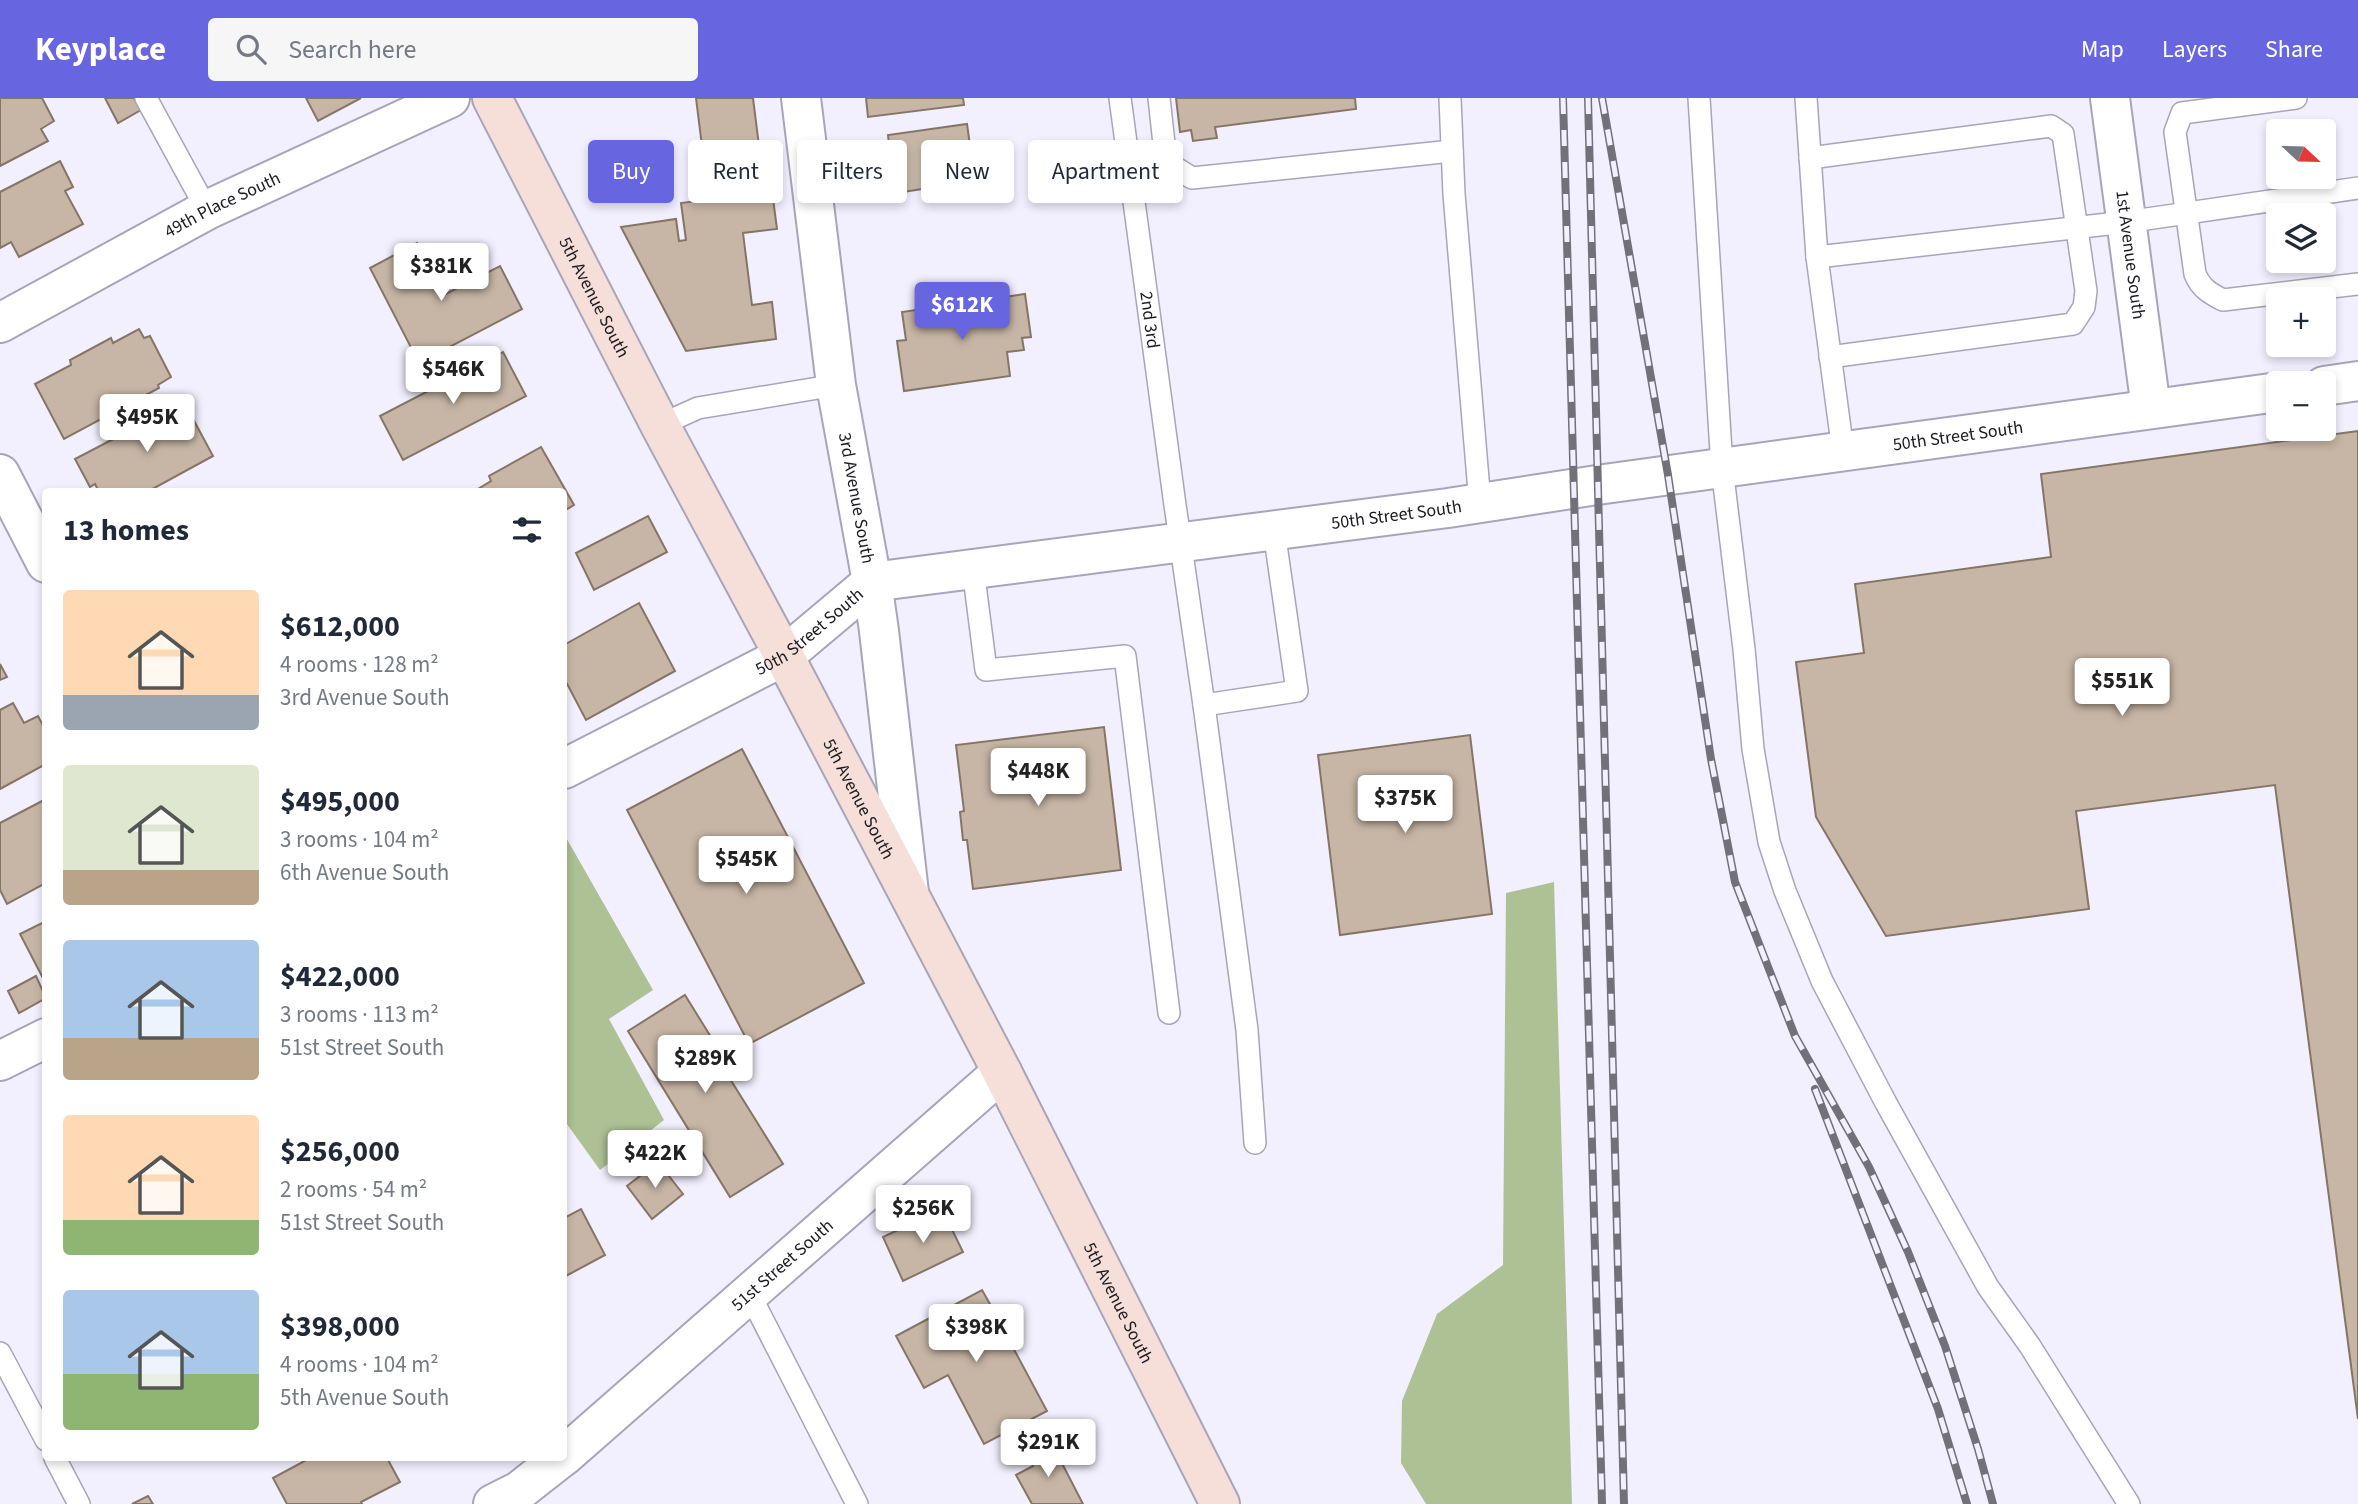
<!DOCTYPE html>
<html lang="en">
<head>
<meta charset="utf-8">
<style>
  body { margin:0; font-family:"Source Sans 3",sans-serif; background:#f6f6f7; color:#1f2937; height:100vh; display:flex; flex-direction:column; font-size:26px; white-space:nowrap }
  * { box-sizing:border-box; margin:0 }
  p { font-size:23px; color:#747a83 }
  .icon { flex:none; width:38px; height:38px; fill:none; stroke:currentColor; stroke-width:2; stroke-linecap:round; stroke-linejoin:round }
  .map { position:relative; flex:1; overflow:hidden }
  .side { position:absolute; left:42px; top:390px; width:525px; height:973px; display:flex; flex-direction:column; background:#fff; border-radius:7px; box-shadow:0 4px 10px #0003 }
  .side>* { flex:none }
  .banner { position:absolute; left:588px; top:42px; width:665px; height:63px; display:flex; gap:14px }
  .needle { width:46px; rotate:112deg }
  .fabs { position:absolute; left:2266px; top:21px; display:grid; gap:14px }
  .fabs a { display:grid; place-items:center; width:70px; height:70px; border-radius:7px; background:#fff; box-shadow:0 4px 10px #0003; font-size:35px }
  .price { position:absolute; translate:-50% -60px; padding:0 16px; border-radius:7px; background:#fff; color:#222; font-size:23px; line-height:46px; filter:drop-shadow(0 2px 4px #0008) }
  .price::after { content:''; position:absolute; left:50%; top:42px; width:21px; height:16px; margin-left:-10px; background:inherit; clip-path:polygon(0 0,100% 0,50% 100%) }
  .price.active { background:#6765df; color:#fff }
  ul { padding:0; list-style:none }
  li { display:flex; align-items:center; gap:21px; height:175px; padding:0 21px }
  li span { display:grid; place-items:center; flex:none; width:196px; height:140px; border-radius:7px; color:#555 }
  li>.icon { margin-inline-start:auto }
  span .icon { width:84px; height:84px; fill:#fffc; stroke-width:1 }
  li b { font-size:30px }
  h2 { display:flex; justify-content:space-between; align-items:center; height:84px; padding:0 21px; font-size:30px }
  .pill { padding:0 24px; border-radius:7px; background:#fff; box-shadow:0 4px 10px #0003; font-size:24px; line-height:63px }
  .pill.active { background:#6765df; color:#fff }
  header { display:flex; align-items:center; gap:42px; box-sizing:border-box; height:98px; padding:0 35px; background:#6765df; color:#fff }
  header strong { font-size:33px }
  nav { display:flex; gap:38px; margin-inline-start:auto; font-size:24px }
  .search { width:490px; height:63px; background:#f6f6f7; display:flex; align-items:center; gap:18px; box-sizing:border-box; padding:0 24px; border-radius:7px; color:#747a83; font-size:26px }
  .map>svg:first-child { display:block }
</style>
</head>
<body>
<header>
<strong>Keyplace</strong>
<div class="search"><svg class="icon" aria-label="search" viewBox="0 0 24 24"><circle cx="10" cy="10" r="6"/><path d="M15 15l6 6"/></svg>Search here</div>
<nav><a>Map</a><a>Layers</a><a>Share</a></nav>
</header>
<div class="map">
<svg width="2358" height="1406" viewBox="0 0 2358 1406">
  <rect width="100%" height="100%" fill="#f2f0fe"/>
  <g fill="#adc194">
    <path d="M564,736L653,892L609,921L664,1022L600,1072L564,1022Z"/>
    <path d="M1554,784L1572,1406H1426L1401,1365L1402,1303L1437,1216L1503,1167L1506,795Z"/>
  </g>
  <g fill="#c7b6a5" stroke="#857566" stroke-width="2">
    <path d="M0,0H42L54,23L41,31L48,43L0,68Z"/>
    <path d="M105,0H134L141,12L118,25Z"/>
    <path d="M306,0H361L318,23Z"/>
    <path d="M696,0H753L759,48L703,56Z"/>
    <path d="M866,0H963L964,7L868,19Z"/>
    <path d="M1176,0H1355L1356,11L1215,29L1217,40L1193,43L1191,32L1180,34Z"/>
    <path d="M967,26L975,83L896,95L895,86L878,89L872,48L889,46L888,37Z"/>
    <path d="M60,63L73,89L65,93L83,126L19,159L11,144L0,150V94Z"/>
    <path d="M772,93L777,131L743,135L752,207L772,204L776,241L686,253L621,129L676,121L679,143L686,142L681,105Z"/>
    <path d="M417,145L444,197L500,168L522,211L419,265L370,170Z"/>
    <path d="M1025,196L1031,239L1022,240L1024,252L1007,254L1010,278L904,293L897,243L906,242L902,214Z"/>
    <path d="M139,231L144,240L150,238L171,279L158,287L159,290L64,341L35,286L71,267L70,262L111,240L113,245Z"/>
    <path d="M503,254L526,298L403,362L380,318Z"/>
    <path d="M184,304L213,358L147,394H99L95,386L90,389L75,361Z"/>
    <path d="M2358,333V1321L2275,687L2076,713L2089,811L1886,838L1816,719L1796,564L1864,555L1855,486L2051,459L2041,376Z"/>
    <path d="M541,349L574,407L564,413L565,415L564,416V394H473L491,383L489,378Z"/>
    <path d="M648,418L667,454L594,492L576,455Z"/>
    <path d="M639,505L675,573L586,622L564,580V547Z"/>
    <path d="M0,566L7,579L0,582Z"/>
    <path d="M13,605L24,625L38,618L46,633V666L0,691V612Z"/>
    <path d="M1104,629L1121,772L973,791L967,742H963L960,714L964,713L956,647Z"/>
    <path d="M1470,637L1492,816L1340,837L1318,657Z"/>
    <path d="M742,651L864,885L749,946L627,712Z"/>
    <path d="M46,701V785L7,806L0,792V725Z"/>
    <path d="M46,823V886L20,836Z"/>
    <path d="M36,878L46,900L19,915L8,893Z"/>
    <path d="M685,897L727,965L722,968L783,1066L730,1099L628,933Z"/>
    <path d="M658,1064L683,1096L652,1121L627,1088Z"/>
    <path d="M581,1111L605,1157L564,1179V1120Z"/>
    <path d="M942,1111L963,1154L903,1183L883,1139Z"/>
    <path d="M982,1192L995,1215L1006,1209L1022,1238L1010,1244L1047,1313L984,1346L948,1277L924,1290L896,1238Z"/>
    <path d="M1051,1344L1083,1406H1032L1016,1377L1033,1368L1026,1357Z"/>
    <path d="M310,1360H387L400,1384L361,1404L362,1406H287L273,1380Z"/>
    <path d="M148,1398L153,1406H132Z"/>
  </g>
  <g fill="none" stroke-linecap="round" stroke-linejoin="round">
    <g stroke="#a8a4b9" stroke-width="24">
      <g id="lane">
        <path d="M146,0L207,112"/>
        <path id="s1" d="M1120,0L1175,407L1204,607"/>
        <path d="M1159,0L1166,64L1192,80L1452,53"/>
        <path d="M1450,0L1454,96L1480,405"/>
        <path d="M1699,0L1722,370L1744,551L1753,651L1769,744L1785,793L1822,883L1886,1005L1988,1189L2030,1248L2129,1406"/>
        <path d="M1806,0L1817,159L1843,353"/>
        <path d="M2296,0L2182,15L2175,34L2195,176C2201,190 2209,195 2223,202L2358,186"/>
        <path d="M1810,60L2051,28L2063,36L2086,193L2084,209L2073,226L1830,259"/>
        <path d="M1817,159L2126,124L2358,90"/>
        <path d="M660,327L698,310L836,287"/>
        <path d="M973,471L986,572L1125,558L1169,915"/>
        <path d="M1255,1045L1247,932L1204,607L1297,593L1274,433"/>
        <path d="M749,1195L857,1406"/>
        <path d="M0,1255L46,1342"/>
        <path d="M55,1360L79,1406"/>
      </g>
    </g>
    <g stroke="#a8a4b9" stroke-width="42">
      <g id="street">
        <path id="s2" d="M801,0L836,287L872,484L879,533L909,795"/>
        <path id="s3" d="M2110,0L2151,311"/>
        <path id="s4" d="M0,225L207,112L450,0"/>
        <path d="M2324,288L2358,283"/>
        <path d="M0,376L46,465"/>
        <path id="s5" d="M564,671L784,558L872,484L1448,410L1597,387L2278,294"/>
        <path d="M0,963L46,940"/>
        <path id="s6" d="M564,1358L1002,974"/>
        <path d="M493,1406L519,1393L561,1360"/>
      </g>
    </g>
    <g stroke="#a8a4b9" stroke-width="42">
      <g id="secondary">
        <path id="s7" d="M492,0L660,327L784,558L1002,974L1220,1406"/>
      </g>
    </g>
    <use href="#lane" stroke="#fff" stroke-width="21"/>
    <use href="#street" stroke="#fff" stroke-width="38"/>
    <use href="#secondary" stroke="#f6dfd9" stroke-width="38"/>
    <g stroke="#72717a" stroke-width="8">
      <g id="rail">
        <path d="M1563,0L1602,1406"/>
        <path d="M1588,0L1624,1406"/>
        <path d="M1602,0L1668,377L1711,661L1735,784L1795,938L1869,1069L1908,1154L1945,1248L1978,1351L1993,1406"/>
        <path d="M1815,991L1938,1311L1967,1406"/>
      </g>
    </g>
    <use href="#rail" stroke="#f2f0fe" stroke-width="5" stroke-dasharray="16" stroke-linecap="butt"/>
  </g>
  <g text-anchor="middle" stroke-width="5" stroke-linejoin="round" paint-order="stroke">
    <g font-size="18" fill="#1b1a21" stroke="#f2f0fe">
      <text dy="6" stroke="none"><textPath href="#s4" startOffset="252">49th Place South</textPath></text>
      <text dy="6" stroke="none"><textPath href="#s3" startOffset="158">1st Avenue South</textPath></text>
      <text dy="6" stroke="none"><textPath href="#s7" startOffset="224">5th Avenue South</textPath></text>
      <text dy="6" stroke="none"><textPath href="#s1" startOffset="224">2nd 3rd</textPath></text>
      <text dy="6" stroke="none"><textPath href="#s5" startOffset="1458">50th Street South</textPath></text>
      <text dy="6" stroke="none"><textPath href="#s2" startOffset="404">3rd Avenue South</textPath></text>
      <text dy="6" stroke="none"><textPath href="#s5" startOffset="891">50th Street South</textPath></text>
      <text dy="6" stroke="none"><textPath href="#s5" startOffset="282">50th Street South</textPath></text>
      <text dy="6" stroke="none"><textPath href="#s7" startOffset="791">5th Avenue South</textPath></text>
      <text dy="6" stroke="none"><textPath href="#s6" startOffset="290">51st Street South</textPath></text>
      <text dy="6" stroke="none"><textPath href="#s7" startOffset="1358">5th Avenue South</textPath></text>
    </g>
  </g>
</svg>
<div class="fabs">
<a><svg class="needle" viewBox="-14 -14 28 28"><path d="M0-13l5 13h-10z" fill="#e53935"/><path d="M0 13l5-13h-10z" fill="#747a83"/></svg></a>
<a><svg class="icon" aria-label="layers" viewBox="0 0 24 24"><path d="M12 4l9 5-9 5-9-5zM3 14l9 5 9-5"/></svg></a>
<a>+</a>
<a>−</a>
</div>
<b class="price" style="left:441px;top:205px">$381K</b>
<b class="price active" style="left:962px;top:244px">$612K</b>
<b class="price" style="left:453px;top:308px">$546K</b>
<b class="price" style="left:147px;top:356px">$495K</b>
<b class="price" style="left:2122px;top:620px">$551K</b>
<b class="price" style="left:1038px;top:710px">$448K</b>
<b class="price" style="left:1405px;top:737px">$375K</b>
<b class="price" style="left:746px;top:798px">$545K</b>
<b class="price" style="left:705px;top:997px">$289K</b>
<b class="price" style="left:655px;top:1092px">$422K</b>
<b class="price" style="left:923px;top:1147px">$256K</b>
<b class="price" style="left:976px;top:1266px">$398K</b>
<b class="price" style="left:1048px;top:1381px">$291K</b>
<div class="banner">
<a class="pill active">Buy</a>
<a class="pill">Rent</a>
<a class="pill">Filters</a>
<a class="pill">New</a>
<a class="pill">Apartment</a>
</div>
<section class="side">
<h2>13 homes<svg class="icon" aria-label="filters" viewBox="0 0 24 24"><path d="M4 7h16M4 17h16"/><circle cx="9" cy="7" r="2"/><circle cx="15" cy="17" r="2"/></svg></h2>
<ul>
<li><span style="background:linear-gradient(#ffd9b3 75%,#9aa5b1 0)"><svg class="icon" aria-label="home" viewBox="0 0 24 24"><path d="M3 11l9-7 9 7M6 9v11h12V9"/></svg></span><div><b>$612,000</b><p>4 rooms · 128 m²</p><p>3rd Avenue South</p></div></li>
<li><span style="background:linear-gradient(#dfe7d0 75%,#b9a48a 0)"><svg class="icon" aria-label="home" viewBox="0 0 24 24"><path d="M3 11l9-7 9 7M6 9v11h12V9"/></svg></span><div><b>$495,000</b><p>3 rooms · 104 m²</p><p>6th Avenue South</p></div></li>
<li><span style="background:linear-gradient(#a9c7e8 70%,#b9a48a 0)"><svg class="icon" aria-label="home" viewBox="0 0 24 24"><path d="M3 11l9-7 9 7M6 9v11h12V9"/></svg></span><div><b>$422,000</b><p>3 rooms · 113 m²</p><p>51st Street South</p></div></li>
<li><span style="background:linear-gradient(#ffd9b3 75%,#8fb573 0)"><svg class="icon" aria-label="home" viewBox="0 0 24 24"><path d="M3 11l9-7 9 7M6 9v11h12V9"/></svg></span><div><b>$256,000</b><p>2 rooms · 54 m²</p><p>51st Street South</p></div></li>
<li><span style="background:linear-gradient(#a9c7e8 60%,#8fb573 0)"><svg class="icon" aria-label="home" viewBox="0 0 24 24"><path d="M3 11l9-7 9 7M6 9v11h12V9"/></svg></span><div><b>$398,000</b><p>4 rooms · 104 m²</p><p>5th Avenue South</p></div></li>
</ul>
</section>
</div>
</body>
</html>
